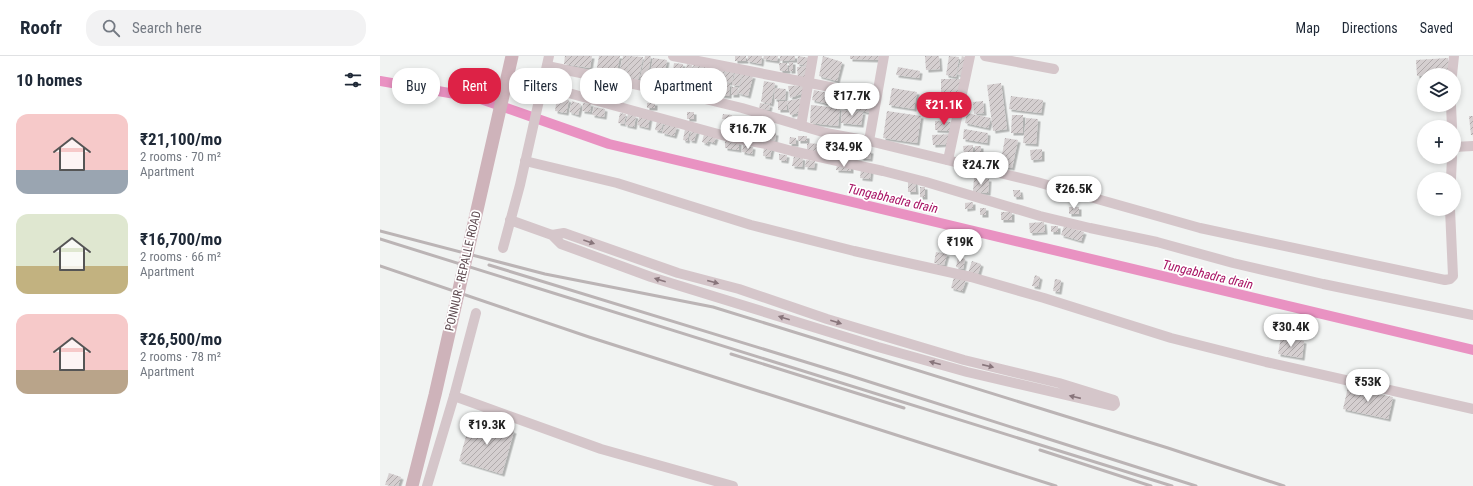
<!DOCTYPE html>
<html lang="en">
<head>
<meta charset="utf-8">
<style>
  body { margin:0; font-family:"Roboto Condensed",sans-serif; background:#f2f2f3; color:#1f2937; height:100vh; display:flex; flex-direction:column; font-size:15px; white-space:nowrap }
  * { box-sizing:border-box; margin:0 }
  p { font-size:13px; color:#747a83 }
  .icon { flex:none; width:22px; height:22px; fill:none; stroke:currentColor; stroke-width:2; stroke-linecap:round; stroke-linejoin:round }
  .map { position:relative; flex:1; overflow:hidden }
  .details { display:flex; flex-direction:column; background:#fff; width:380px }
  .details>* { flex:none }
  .top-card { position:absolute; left:12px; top:12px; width:380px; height:36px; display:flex; gap:8px }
  .controls { position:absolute; left:1037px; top:12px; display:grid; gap:8px }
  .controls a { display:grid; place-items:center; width:44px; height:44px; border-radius:50%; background:#fff; box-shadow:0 2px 6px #0003; font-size:20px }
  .price { position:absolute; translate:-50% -34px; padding:0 9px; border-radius:14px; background:#fff; color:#222; font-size:13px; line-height:26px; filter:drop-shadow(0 1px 2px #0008) }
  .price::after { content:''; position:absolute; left:50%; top:24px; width:12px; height:9px; margin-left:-6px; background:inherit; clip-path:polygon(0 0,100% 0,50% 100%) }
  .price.selected { background:#dd2246; color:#fff }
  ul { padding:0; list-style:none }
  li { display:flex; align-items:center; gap:12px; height:100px; padding:0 16px }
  li span { display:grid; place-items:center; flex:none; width:112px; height:80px; border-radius:12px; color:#555 }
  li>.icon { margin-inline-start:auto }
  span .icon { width:48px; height:48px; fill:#fffc; stroke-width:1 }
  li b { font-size:17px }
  h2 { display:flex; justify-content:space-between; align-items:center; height:48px; padding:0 16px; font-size:17px }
  .pill { padding:0 14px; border-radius:16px; background:#fff; box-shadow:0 2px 6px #0003; font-size:14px; line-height:36px }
  .pill.selected { background:#dd2246; color:#fff }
  header { display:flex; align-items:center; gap:24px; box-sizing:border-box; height:56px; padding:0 20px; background:#fff; border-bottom:1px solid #e0e1e3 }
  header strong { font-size:19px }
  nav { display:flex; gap:22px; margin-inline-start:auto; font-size:14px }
  .search { width:280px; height:36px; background:#f2f2f3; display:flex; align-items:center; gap:10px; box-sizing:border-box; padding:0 14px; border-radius:16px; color:#747a83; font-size:15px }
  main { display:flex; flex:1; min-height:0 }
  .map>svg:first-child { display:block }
</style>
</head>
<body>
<header>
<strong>Roofr</strong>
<div class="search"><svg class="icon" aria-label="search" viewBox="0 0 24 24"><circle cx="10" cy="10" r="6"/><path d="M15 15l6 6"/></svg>Search here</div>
<nav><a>Map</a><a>Directions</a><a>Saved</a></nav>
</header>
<main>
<section class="details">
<h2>10 homes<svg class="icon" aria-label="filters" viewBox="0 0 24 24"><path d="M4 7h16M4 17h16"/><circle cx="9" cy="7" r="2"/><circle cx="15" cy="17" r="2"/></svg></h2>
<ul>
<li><span style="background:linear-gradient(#f6c9c9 70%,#9aa5b1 0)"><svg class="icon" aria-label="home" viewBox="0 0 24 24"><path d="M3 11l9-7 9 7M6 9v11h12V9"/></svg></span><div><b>₹21,100/mo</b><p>2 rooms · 70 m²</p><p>Apartment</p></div></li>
<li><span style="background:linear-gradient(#dfe7d0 65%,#c2b280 0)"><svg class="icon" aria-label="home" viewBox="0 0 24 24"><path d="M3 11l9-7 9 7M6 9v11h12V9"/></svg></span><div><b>₹16,700/mo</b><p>2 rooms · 66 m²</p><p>Apartment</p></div></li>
<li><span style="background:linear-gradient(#f6c9c9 70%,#b9a48a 0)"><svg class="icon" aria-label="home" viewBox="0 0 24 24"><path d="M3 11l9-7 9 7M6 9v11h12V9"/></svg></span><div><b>₹26,500/mo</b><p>2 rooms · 78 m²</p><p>Apartment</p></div></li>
</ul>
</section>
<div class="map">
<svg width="1093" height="430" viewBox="0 0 1093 430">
  <defs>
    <pattern id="building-hatch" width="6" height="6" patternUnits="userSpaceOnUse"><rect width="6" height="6" fill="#d5cfd0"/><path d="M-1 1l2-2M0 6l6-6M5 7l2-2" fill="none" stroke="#b0aaab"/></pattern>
    <filter id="shadow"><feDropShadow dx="2.5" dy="2.5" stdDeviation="0" flood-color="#0004"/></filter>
  </defs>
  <rect width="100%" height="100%" fill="#f1f3f2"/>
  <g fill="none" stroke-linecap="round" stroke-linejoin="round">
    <path stroke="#e992c2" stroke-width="10" d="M0,25L98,42L229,88L1093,294"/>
  </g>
  <g fill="url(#building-hatch)" filter="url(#shadow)">
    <path d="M185,0H212L210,12L184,8Z"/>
    <path d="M219,0H240L236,20L216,17Z"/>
    <path d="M243,0H250L245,23L238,22Z"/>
    <path d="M250,0L263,1L258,27L246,24Z"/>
    <path d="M265,0H271L267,24L260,23Z"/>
    <rect x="355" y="0" width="11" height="5"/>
    <path d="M368,0H382L381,8L367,5Z"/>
    <path d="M384,0H398L397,5L383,3Z"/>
    <path d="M400,0H415V4L400,5Z"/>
    <path d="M418,0L430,2L429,10L417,8Z"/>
    <path d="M443,0L462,6L457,25L439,20Z"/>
    <path d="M470,0H502L501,4L470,3Z"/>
    <path d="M545,0H559L560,13L546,14Z"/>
    <path d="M569,0L579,1L576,21L566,19Z"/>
    <path d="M582,0L587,2L584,20L577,18Z"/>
    <path d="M273,2L287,4L282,31L268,29Z"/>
    <path d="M1068,2L1069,18L1037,20L1036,4Z"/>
    <rect x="409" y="6" width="4" height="9"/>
    <path d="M294,7L303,8L300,29L291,27Z"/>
    <path d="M314,7L327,9L322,34L309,31Z"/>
    <path d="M399,7H407L408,15H400Z"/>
    <path d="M307,8L312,9L309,23L304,22Z"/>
    <path d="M329,9L336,11L334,21L326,20Z"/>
    <path d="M426,10V23H418L417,11Z"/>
    <path d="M518,11L540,15L539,22L516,19Z"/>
    <path d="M338,12L345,13L343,25L337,24Z"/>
    <path d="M346,13L354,14L352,27L344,26Z"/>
    <path d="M356,14L363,16L359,30L352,29Z"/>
    <path d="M363,18L373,20L368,40L358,37Z"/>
    <path d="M326,22L333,23L332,34H324Z"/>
    <rect x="561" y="23" width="20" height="17"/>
    <path d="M384,25L395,27L391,48L381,46Z"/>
    <path d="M341,27L350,28L349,40L339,39Z"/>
    <path d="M621,27L627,73L613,75L607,29Z"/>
    <path d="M425,29L421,38L410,42L408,30Z"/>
    <path d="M352,31H358L357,39H351Z"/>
    <path d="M217,32L226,33L225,39L216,38Z"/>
    <path d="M395,32L406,33L405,44L394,43Z"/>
    <path d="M512,32L537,36L534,53L509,49Z"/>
    <path d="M227,34L239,36L238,42L226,40Z"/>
    <path d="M434,34L459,39L457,50L432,44Z"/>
    <path d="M465,37L494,44L491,57L462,51Z"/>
    <path d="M631,40L663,44L661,57L629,53Z"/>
    <path d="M177,41L189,44L186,57L175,55Z"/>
    <path d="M423,42L418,57L410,59L407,45Z"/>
    <path d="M561,42L563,53L550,55L549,43Z"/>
    <path d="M192,45L201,48L198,59L189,56Z"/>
    <rect x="398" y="45" width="9" height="9"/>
    <path d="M603,45L604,57L594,58L593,46Z"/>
    <path d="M203,47L211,48L210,56L202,55Z"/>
    <rect x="267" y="47" width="8" height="5"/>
    <path d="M380,47L390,49L389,54L379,52Z"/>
    <path d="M431,49L460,52L458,70L430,67Z"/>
    <path d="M214,51L225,53L224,61L212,59Z"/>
    <path d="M462,54L483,56L481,69L461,67Z"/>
    <path d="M507,55L541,60L537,87L503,82Z"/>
    <rect x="307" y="56" width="7" height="7"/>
    <path d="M240,57L246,58L244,68L238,67Z"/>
    <path d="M587,57L611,62L608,72L585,67Z"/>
    <path d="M248,58L256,60L254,71L245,69Z"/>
    <path d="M260,58L270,61L268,72L257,69Z"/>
    <path d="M343,58L352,59L351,64L342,63Z"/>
    <path d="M632,59H643V77H631Z"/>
    <path d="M1089,60H1093V79H1091Z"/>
    <path d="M646,62L658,63L656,88L643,87Z"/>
    <path d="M277,65L283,66L281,75L275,74Z"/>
    <path d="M555,65L572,66V75L555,74Z"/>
    <path d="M285,67L297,71L294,80L282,77Z"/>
    <path d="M366,68L376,72L374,80L363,76Z"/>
    <path d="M305,73L310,74L307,85L303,84Z"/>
    <path d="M377,73L385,75L384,81L376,79Z"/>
    <path d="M584,73L608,77L607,87L583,83Z"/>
    <path d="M312,74L317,75L314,85L309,84Z"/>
    <path d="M387,76L396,77L395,85L386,83Z"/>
    <path d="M324,78L336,81L334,87L328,85L327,88L322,86Z"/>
    <path d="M571,78V88L553,89L552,79Z"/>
    <rect x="418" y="80" width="9" height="5"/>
    <path d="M410,81L416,82V88H409Z"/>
    <path d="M625,82L638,84L632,112L620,110Z"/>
    <path d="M345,84L359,86V94L345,92Z"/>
    <path d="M427,87L438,88V96L427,95Z"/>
    <path d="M363,89L373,91L372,98L362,96Z"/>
    <path d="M593,89V97H584L583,90Z"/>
    <path d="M384,90L392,92L390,101L383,100Z"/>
    <rect x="595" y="90" width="6" height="6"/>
    <path d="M662,93V103L651,104L650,94Z"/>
    <path d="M482,94L491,95L490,103L481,102Z"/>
    <path d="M399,98L407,99L406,105L399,104Z"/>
    <path d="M414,100L423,102L422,111L412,110Z"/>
    <path d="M426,104L435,105L434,112L425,111Z"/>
    <path d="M457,109L471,110V115L456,114Z"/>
    <path d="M481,113L491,114L490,123L480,122Z"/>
    <path d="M594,122L609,123L608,137L593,136Z"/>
    <path d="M528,125H535L536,136H528Z"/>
    <rect x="540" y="131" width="5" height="10"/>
    <path d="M633,134H640L641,141H634Z"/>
    <path d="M593,146V152L585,153V147Z"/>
    <rect x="689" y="151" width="10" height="7"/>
    <rect x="600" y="152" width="6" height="7"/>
    <rect x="621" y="156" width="11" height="8"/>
    <path d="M664,166L665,176L650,177L649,167Z"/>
    <rect x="671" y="170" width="7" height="6"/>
    <path d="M684,170L704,176L701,185L681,179Z"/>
    <path d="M556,196L567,198L564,209L554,207Z"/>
    <path d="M578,201L585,203L583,213L576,211Z"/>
    <path d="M592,205L601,208L598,219L588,217Z"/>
    <path d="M655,219L660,221L658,231L652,230Z"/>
    <path d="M574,221L586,224L582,235L571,232Z"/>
    <path d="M675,223L681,224L679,236L673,235Z"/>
    <path d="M901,281L924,285L922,302L898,298Z"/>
    <path d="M968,331L1013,341L1008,363L963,353Z"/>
    <path d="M91,363L134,375L122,418L79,405Z"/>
    <path d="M9,417L21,421L18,430L5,429Z"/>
  </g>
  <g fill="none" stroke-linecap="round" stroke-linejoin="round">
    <g stroke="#d5c6ca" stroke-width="10">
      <path d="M293,0L496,40"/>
      <path d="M605,0L674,13"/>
      <path d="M167,10L321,42L362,52L446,77L489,85L504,0"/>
      <path d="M1072,19L1074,0"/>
      <path d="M163,30L349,81L386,88L412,95L503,115L546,126L660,160L710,172L777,186L853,207L943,228L1093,259"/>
      <path d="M1071,49L1072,71"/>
      <path d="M421,70L433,0"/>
      <path d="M489,85L657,126L820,172L1065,224L1070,223L1073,220L1070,153"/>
      <path d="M1074,91L1093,90"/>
      <path d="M568,104L590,0"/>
      <path d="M145,105L237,127L371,169L474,195L591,221L664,242L791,282L886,306L1093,353"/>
      <path d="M1071,123L1072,101"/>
      <path d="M130,164L172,179L181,188L271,221L498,291L587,316L733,350L735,348L734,344L679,327L584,304L447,263L359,233L298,217L184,177L172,179"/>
      <path d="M123,192L140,129L169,0"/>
      <path d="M74,340L221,393L353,430"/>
      <path d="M47,430L74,340L96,257"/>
    </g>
    <g stroke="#bbb4b5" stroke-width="3">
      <path d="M0,175L165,218L333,251L788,392L904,430"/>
      <path d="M0,183L792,430"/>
      <path d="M109,209L468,319L816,430"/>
      <path d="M0,210L209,281L676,430"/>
      <path d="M351,298L524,352"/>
      <path d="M660,394L771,430"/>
    </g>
    <path stroke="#ceb3ba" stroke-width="13" d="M32,430L55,339L132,0"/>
  </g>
  <defs><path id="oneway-solid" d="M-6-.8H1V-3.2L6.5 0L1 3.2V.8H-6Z"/></defs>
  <g fill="#88757b">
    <use href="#oneway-solid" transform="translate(209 186) rotate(19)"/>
    <use href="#oneway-solid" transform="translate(280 224) rotate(-163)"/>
    <use href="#oneway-solid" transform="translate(333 226) rotate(15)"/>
    <use href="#oneway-solid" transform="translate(404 262) rotate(-163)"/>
    <use href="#oneway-solid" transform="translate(456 266) rotate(17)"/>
    <use href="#oneway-solid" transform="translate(555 307) rotate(-165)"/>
    <use href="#oneway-solid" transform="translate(608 310) rotate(13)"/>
    <use href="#oneway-solid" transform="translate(695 341) rotate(-167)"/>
  </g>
  <g text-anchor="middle" stroke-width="3.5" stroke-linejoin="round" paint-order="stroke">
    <g font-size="12" fill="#5e4a50" stroke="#fff">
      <text transform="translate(83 215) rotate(-77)" y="4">PONNUR - REPALLE ROAD</text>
    </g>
    <g font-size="13" font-style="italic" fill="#a81364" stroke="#fff">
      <text transform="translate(513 142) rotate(13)" y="5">Tungabhadra drain</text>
      <text transform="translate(828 218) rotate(13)" y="5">Tungabhadra drain</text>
    </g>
  </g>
</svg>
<div class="controls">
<a><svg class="icon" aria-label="layers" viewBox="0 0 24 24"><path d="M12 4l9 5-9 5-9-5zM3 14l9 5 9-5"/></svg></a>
<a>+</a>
<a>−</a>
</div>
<b class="price" style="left:472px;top:61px">₹17.7K</b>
<b class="price selected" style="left:564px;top:70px">₹21.1K</b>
<b class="price" style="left:368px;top:94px">₹16.7K</b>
<b class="price" style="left:464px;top:112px">₹34.9K</b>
<b class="price" style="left:601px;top:130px">₹24.7K</b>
<b class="price" style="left:694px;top:154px">₹26.5K</b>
<b class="price" style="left:580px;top:207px">₹19K</b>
<b class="price" style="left:911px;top:292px">₹30.4K</b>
<b class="price" style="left:988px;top:347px">₹53K</b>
<b class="price" style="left:107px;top:390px">₹19.3K</b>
<div class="top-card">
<a class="pill">Buy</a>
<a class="pill selected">Rent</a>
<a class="pill">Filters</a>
<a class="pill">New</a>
<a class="pill">Apartment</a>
</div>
</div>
</main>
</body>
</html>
